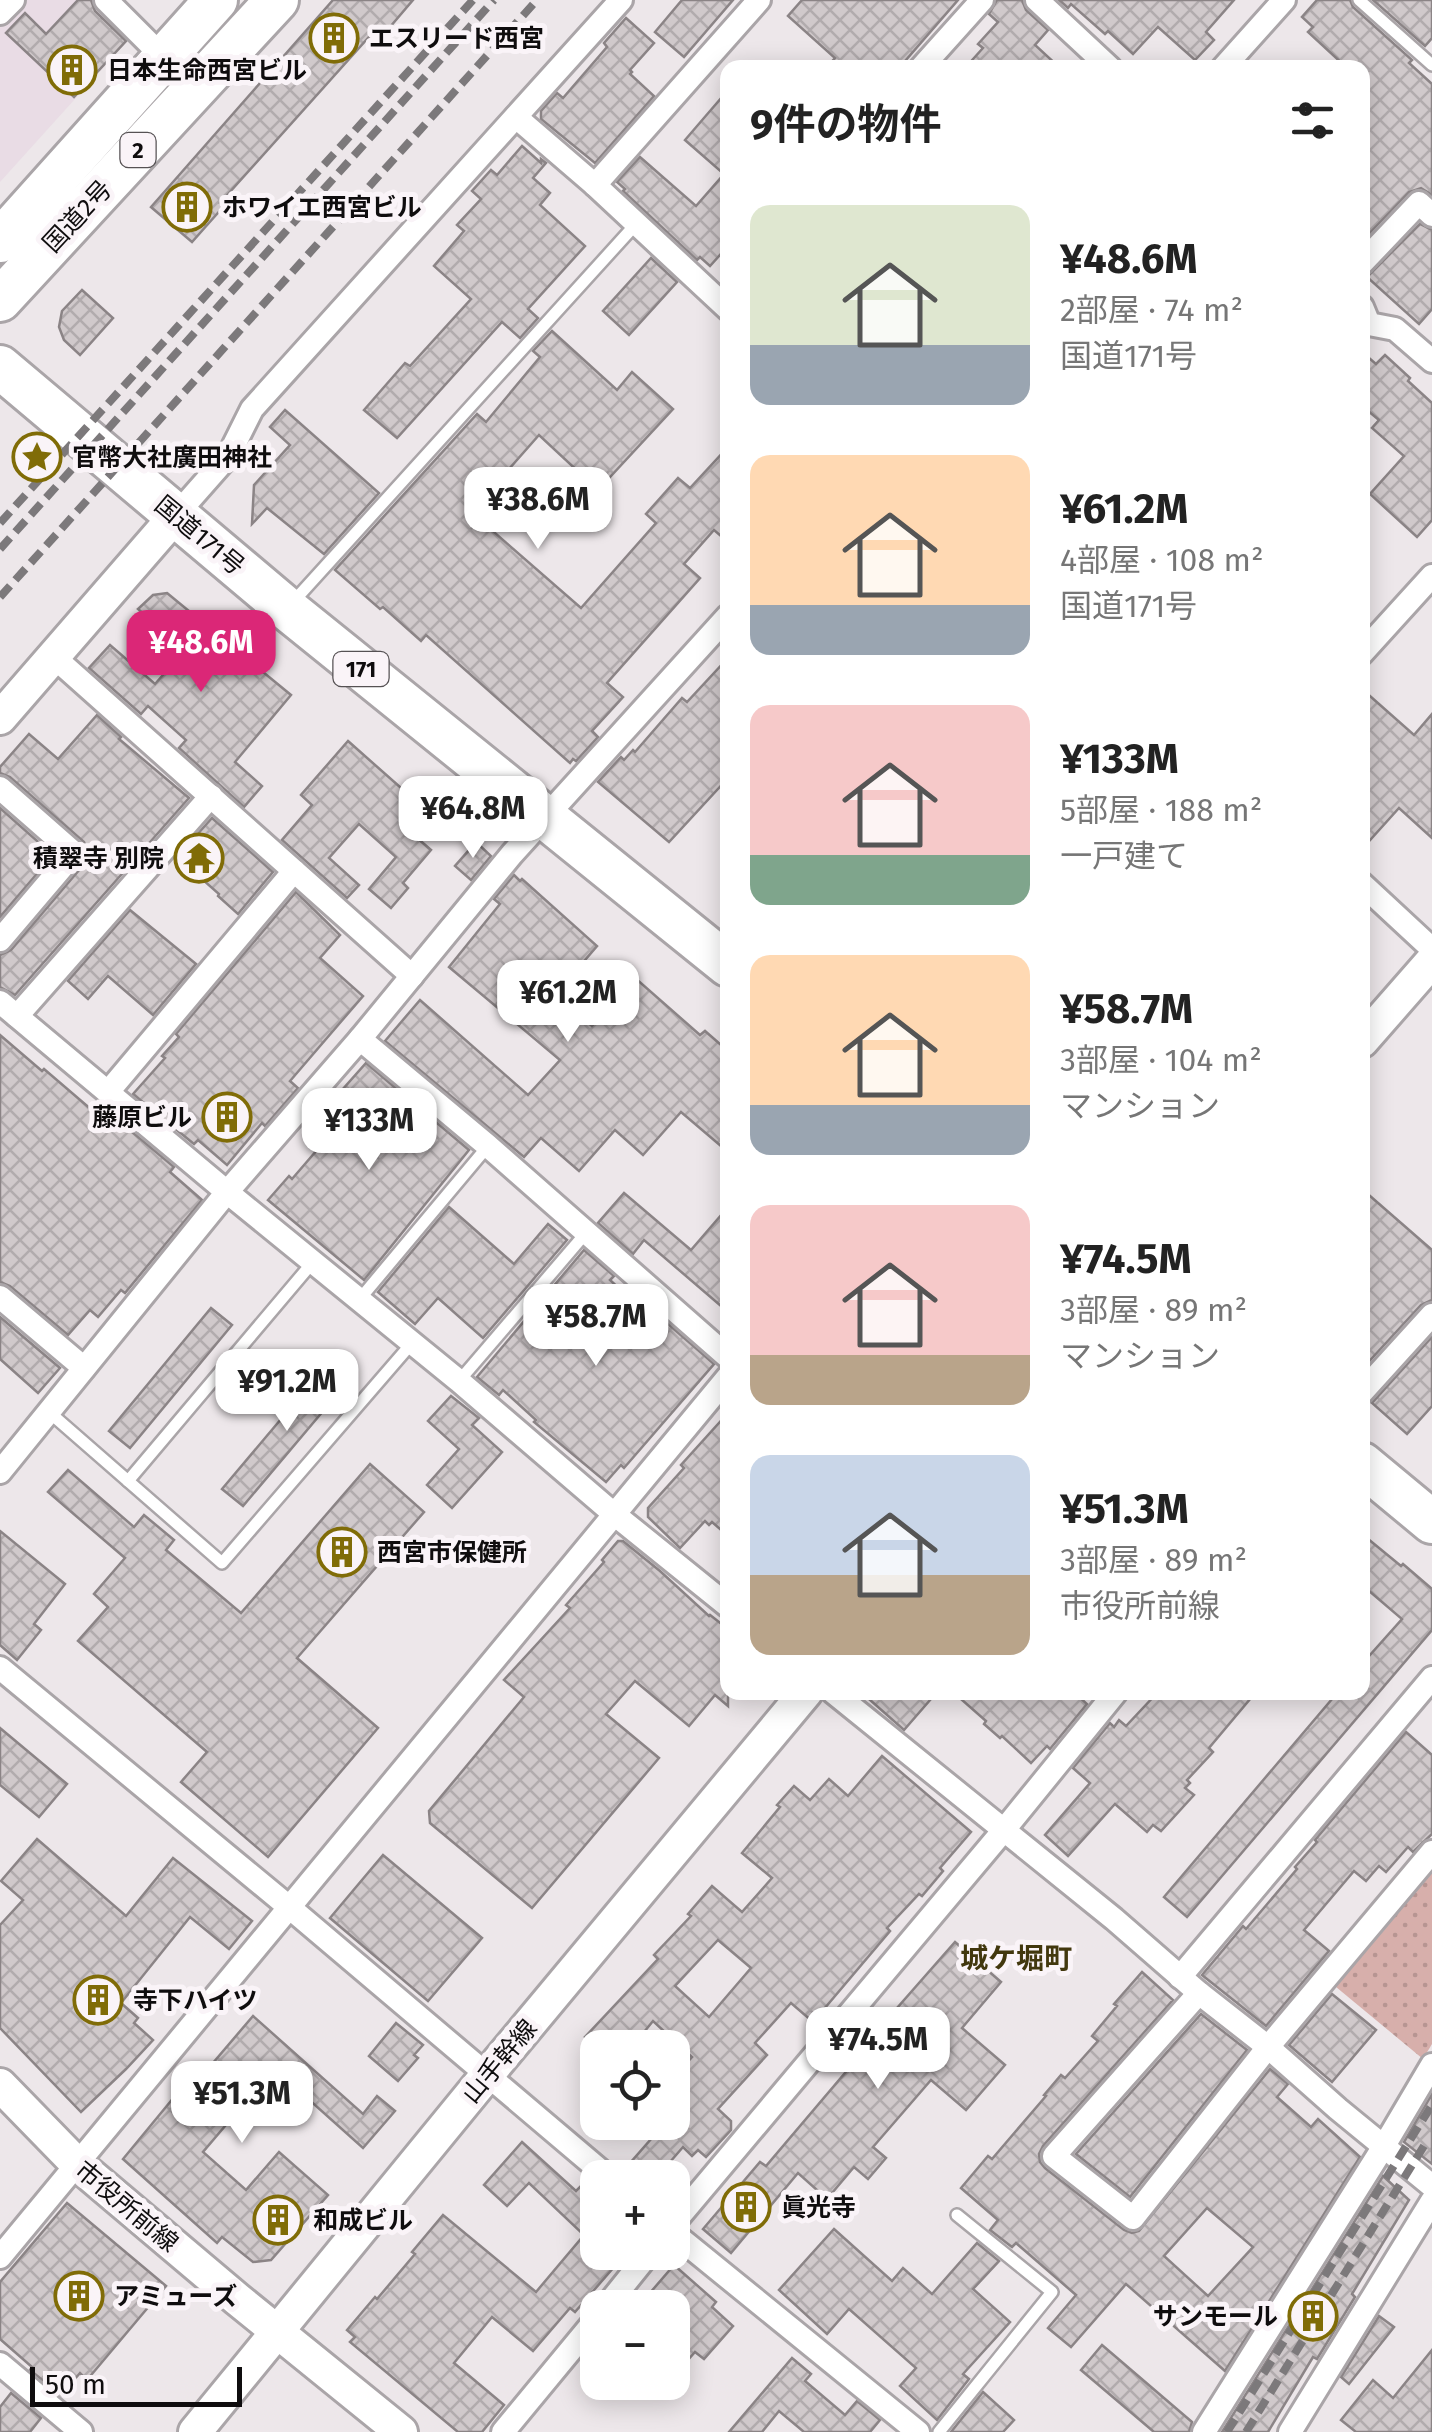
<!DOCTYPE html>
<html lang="ja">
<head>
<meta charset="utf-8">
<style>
  body { margin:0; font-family:"Fira Sans","Noto Sans JP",sans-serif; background:#f2f2f2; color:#222; height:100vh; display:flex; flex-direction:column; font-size:38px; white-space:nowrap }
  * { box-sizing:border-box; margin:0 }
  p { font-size:32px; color:#767676 }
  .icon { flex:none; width:55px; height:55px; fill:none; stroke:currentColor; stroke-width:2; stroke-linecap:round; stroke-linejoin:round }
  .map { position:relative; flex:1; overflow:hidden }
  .panel { position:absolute; left:720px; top:60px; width:650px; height:1640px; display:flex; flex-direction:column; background:#fff; border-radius:20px; box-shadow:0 5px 25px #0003 }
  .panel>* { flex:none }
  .controls { position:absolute; left:580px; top:2030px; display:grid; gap:20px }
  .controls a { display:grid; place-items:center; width:110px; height:110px; border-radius:20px; background:#fff; box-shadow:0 5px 25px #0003; font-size:50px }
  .scale { position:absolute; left:30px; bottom:25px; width:212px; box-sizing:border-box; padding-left:10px; border:5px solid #0f0d0e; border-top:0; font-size:28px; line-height:35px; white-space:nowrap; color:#0f0d0e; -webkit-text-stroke:8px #faf4f8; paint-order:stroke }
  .price { position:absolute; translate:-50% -85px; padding:0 22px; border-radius:20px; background:#fff; color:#222; font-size:32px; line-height:65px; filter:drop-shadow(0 2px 5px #0008) }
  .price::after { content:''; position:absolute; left:50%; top:60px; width:30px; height:22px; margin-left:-15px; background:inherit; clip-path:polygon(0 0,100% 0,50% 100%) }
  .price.current { background:#db2777; color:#fff }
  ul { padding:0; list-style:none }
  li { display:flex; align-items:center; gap:30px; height:250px; padding:0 30px }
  li span { display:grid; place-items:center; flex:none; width:280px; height:200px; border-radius:20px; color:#555 }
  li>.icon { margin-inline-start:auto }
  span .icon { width:120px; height:120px; fill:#fffc; stroke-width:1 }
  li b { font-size:42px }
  h2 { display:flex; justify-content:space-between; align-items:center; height:120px; padding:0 30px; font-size:42px }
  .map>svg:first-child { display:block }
</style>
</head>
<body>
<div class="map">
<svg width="1432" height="2432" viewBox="0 0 1432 2432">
  <defs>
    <pattern id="park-dots" width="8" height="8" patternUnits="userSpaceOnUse" patternTransform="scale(2.5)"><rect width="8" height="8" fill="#d7afab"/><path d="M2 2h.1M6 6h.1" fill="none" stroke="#b79592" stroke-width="1.8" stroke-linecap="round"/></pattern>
    <pattern id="building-cross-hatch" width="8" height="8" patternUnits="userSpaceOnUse" patternTransform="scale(2.5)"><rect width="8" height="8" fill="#d0c9cb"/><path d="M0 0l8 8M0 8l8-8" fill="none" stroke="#b1abad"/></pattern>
  </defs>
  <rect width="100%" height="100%" fill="#ede7ea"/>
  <path fill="#e9dce5" d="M0,0H91L130,38L0,182Z"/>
  <path fill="url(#park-dots)" d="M1432,1862V2044L1423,2059L1330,1982Z"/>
  <g fill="url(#building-cross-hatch)" stroke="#8b8486" stroke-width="2.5" fill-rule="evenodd">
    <path d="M78,0H91L95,11L126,41L74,97L6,33L25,13L46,34Z"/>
    <path d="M333,0H413L384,34L377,28L220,203L224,206L192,242L151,207Z"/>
    <path d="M682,0H733L684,57L655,32Z"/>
    <path d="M802,0H958L899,68H826L835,58L788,16Z"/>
    <path d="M997,0H1022L1026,10L1048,30L1035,45L1060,68H965L983,48L978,44L998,22L989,14Z"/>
    <path d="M1059,0H1234L1206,32L1214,40L1195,60L1158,27L1133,54L1108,31L1105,34L1071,4L1068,8Z"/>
    <path d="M1317,0H1350L1353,7L1412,60L1409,63L1432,84V195L1421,188L1409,192L1362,241V68H1347L1308,32L1313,27L1302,17Z"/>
    <path d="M1373,0H1432V38L1425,46Z"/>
    <path d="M626,18L654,43L630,70L632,72L630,74L654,96L595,163L541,119V111L557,93L563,98L607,47L604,43Z"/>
    <path d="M728,90V246L710,266L700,257L697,260L623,191L625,189L617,182L640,157L696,206L724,174L685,140Z"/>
    <path d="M522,146L541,163V159L546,163L533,178L550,193L540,205L585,246L528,309L538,318L520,338L502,322L397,438L364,410L405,363L410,366L471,299L434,266L464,231L457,225L481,199L472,191L491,170L497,175Z"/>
    <path d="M1420,224L1432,230V309L1419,324L1367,277Z"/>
    <path d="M651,258L677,282L629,335L603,311Z"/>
    <path d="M82,290L113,318L80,355L64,340L59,327L62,311Z"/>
    <path d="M552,331L617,390L632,372L673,409L598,490L539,435L471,512L581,608L656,523L646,514L678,478L690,488L728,447V542L714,530L684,564L700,578L607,683L623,697L592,731L598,737L576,761L573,759L570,763L426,635L421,641L383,607L380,609L335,570L477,414L486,422L540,357L533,351Z"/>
    <path d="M1362,352L1376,364L1385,355L1410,378L1408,381L1432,403V520L1417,537L1370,494L1404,456L1372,428L1379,420L1362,406Z"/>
    <path d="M285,410L379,493L324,554L267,508L252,524L254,485L290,445L270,427Z"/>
    <path d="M167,593L291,695L235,762L262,786L244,807L179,748L186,740L148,706L141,714L89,668L110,645L155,684L185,650L138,609L153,595Z"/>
    <path d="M728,658V778L669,842L598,782L621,757L624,760L633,750L635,752L682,698L687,702Z"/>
    <path d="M1362,689L1414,735L1432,714V838L1399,808L1362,849Z"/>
    <path d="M97,715L121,737L119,739L189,798L15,995L0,987V955L11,950L85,863L89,855L84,842L10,777L0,773V767L29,734L58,759Z"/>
    <path d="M348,741L418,803L401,824L431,850L403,883L408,888L391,908L369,889L396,857L359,824L329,858L359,885L347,898L282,840L312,805L301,795Z"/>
    <path d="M0,808L53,855L0,917Z"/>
    <path d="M212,818L273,872L238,914L218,896L219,894L177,857Z"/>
    <path d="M476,842L491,856L471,880L455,866Z"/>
    <path d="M514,875L520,881L522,879L597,946L555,995L592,1026L634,977L700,1035L705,1031L728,1051V1152L681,1112L643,1155L615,1130L579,1171L541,1138L524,1157L385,1041L420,1000L528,1095L560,1060L449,967L500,904L494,899Z"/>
    <path d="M296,892L340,935L320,958L363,996L290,1081L298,1088L265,1126L262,1123L227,1165L198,1140L194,1144L133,1094L165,1058L162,1056L179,1037L176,1034Z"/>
    <path d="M130,910L196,964L153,1015L108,976L88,999L68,981Z"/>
    <path d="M0,1035L42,1071L44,1069L107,1123L113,1116L174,1167L170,1172L202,1200L125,1293L121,1290L98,1317L90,1310L68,1335L10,1286L0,1282Z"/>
    <path d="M366,1063L469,1150L364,1280L268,1200L289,1176L292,1179L342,1121L327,1107Z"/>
    <path d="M1362,1189L1432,1250V1300L1421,1305L1362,1369Z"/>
    <path d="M624,1193L691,1250L728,1207V1312L644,1240L633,1254L598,1223Z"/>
    <path d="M449,1207L514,1264L548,1224L567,1240L483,1338L438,1298L415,1324L378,1292Z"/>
    <path d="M584,1250L614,1276L610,1280L662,1329L667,1323L714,1364L624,1468L621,1465L606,1482L534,1422L536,1420L503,1390L499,1395L477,1377Z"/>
    <path d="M211,1308L232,1325L130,1448L109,1431Z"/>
    <path d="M0,1317L60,1368L38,1393L0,1359Z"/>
    <path d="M1432,1337V1406L1407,1434L1372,1403Z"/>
    <path d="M330,1361L351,1378L243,1506L222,1489Z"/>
    <path d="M451,1396L479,1418L472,1425L502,1452L452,1508L427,1485L459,1449L428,1421Z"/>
    <path d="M728,1413V1536L712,1522L709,1525L705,1521L680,1548L648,1517V1508L684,1468L681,1465Z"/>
    <path d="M370,1464L424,1512L297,1658L378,1728L268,1857L181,1782L207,1752L78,1641L108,1607L94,1594L125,1558L48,1492L68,1470L134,1527L144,1515L174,1540L166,1550L241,1613Z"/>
    <path d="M0,1531L65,1584L34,1624L41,1630L17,1660L0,1645Z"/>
    <path d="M1362,1534L1401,1566L1403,1564L1432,1589V1630L1187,1917L1164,1897L1338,1692H1362V1664L1402,1619L1362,1585Z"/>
    <path d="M618,1541H623L660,1571L709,1616L710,1615L728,1629V1706L715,1695L689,1726L635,1681L606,1714L659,1758L532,1908L430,1823L429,1811L524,1697L504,1680L570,1608L566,1605L604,1562L602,1560Z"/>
    <path d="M861,1692H937L904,1730Z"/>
    <path d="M953,1692H1074L1087,1704L1050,1749L1047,1746L1031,1763L1002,1736L1000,1738L984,1724L986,1721Z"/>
    <path d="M1158,1692H1256L1209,1748L1213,1752L1187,1780L1190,1783L1185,1788L1194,1795L1161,1831L1153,1825L1147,1832L1115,1804L1068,1856L1045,1835L1090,1783L1073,1768L1110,1723L1114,1727L1119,1720L1126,1726Z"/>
    <path d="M0,1728L67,1784L39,1817L0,1785Z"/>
    <path d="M1406,1732L1432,1755V1834L1413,1852L1408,1847L1386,1872L1379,1866L1366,1881L1354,1871L1304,1930L1329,1951L1266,2026L1202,1975L1243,1926L1246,1929L1297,1869L1295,1867L1317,1842L1315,1840Z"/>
    <path d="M882,1756L971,1832L940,1868L943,1871L922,1896L919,1894L887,1928L890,1931L813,2022L791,2003L755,2043L767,2055L718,2109L731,2121V2130L706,2157L698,2150L692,2156L683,2147L657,2177H648L631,2162L666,2122H672V2079L692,2057L653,2021L631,2048H598L585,2037L658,1959L654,1955L691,1916L688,1914L712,1886L742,1912L772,1878L742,1853L780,1807L777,1805L794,1786L810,1800L829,1779L848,1796ZM718,1940L751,1968L709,2017L675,1986Z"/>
    <path d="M37,1839L126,1916L173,1858L252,1921L229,1949L190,1917L121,2003L138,2018L134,2023L153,2040L126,2069L81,2112L0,2028V1925L23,1900L1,1881Z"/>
    <path d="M383,1855L482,1938L428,2001L330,1918Z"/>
    <path d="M955,1942L1001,1982L962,2028L1005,2065L966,2110L931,2080L873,2147L886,2158L868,2179L854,2167L827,2199L798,2173L731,2253L703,2229L760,2162L766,2166L878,2034L876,2032Z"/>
    <path d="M1142,1972L1173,2000L1043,2146L1039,2154L1040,2162L1045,2168L1124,2230L1132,2233L1139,2231L1270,2069L1288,2084L1277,2097L1311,2127L1318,2119L1360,2157L1225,2371L1126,2284L1071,2347L1048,2328L1076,2295L1016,2243L1012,2247L990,2230L998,2220L961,2188L988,2156L992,2159L1046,2096L1044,2095L1061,2075L1065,2078L1098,2041L1092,2036L1117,2006L1114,2004ZM1207,2208L1253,2247L1208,2296L1164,2256Z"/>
    <path d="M1332,1994L1376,2030L1332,2082L1289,2045Z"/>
    <path d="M1201,2014L1247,2050L1130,2197L1076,2154Z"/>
    <path d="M253,2016L363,2114L377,2096L395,2111L363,2148L277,2071L240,2115L237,2112L203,2152L246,2190L279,2152L328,2195L271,2260L253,2262L222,2237L217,2243L123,2159L189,2079L195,2084Z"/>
    <path d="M396,2023L423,2045L414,2055L418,2058L398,2081L369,2056Z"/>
    <path d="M1432,2094V2164L1404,2142Z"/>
    <path d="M522,2142L576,2191L584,2183L598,2196V2252H627L575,2312L570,2308L533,2351L492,2317L454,2363L504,2405L482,2432H458L350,2342L355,2337L347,2330L375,2297L377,2299L415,2254L412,2252L443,2215L536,2292L584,2235L529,2183L507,2206L484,2185Z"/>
    <path d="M1383,2176L1409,2200L1352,2294L1355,2297L1317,2359L1313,2357L1268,2432H1222Z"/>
    <path d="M67,2203L166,2286L87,2380L80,2373L61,2395L30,2370L32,2367L0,2339V2282Z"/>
    <path d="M834,2229L892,2281L903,2268L932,2294L977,2243L999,2261L973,2289L1010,2322L963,2374L969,2379L937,2420L900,2386L916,2368L849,2309L827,2334L779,2290Z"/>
    <path d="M674,2265L716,2302L712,2307L733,2326L704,2359L695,2352L672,2378V2308H637Z"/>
    <path d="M1379,2316L1394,2327L1349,2384L1341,2377Z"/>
    <path d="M1102,2345L1192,2422L1189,2432H1154L1081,2370Z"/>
    <path d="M1432,2350V2432H1356L1341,2420L1373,2380L1393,2398Z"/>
    <path d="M792,2358L811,2374L805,2381L845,2415L857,2401L880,2420L870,2432H804L779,2411L762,2432H729Z"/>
    <path d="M983,2392L1014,2420L1003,2432H951Z"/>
    <path d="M11,2393L41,2418L30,2432H0V2407Z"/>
  </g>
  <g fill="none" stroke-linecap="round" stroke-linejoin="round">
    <g stroke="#aaa5a8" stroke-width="16">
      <g id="lane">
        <path d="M1359,0L1432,65"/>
        <path d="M293,602L636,224"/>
        <path d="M359,1300L488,1146"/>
        <path d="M459,1381L585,1234"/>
        <path d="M49,1412L222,1563L412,1343"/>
        <path d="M128,1481L313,1262"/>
        <path d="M939,2432L1052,2292L957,2215"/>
      </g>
    </g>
    <g stroke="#aaa5a8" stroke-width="28">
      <g id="street">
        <path d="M106,0L164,58"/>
        <path d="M1037,0L1110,68"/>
        <path d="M0,13L13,0"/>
        <path d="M921,68L982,0"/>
        <path d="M1223,68L1284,0"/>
        <path d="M516,117L595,185L728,309"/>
        <path d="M595,185L759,0"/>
        <path d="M1362,263L1419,203L1432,215"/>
        <path d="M1362,307L1369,324L1395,329L1432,361"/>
        <path d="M177,514L229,455L252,409L621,0"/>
        <path d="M1362,653L1432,576"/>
        <path d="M54,657L412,976"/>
        <path d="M0,788L74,853L0,940"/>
        <path d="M1362,884L1432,949"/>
        <path d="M0,1002L227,1192L459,1381L614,1514L728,1606"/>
        <path d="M17,1016L211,796"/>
        <path d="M360,1039L488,1146L728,1357"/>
        <path d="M108,1092L294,871"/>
        <path d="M0,1297L84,1368"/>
        <path d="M1362,1392L1432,1315"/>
        <path d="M0,1472L227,1192L360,1039L512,854L728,616"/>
        <path d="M0,1668L289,1907L609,2178"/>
        <path d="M833,1692L1114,1919L1199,1993L1268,2047L1338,2109L1432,2186"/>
        <path d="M1180,1977L1432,1678"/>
        <path d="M1199,1993L1054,2156L1133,2218L1268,2047L1432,1852"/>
        <path d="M672,2225L1003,1831L1116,1692"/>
        <path d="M672,2232L918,2432"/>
        <path d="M0,2257L728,1377"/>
        <path d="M605,2308L650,2252"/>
        <path d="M0,2364L81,2432"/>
        <path d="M503,2432L598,2317"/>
        <path d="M1204,2432L1384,2146L1432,2065"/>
        <path d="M1290,2432L1432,2201"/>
      </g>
    </g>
    <g stroke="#aaa5a8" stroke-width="38">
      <g id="secondary">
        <path d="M0,718L177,514"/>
        <path d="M1362,1041L1432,961"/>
        <path d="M0,2085L76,2163L237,2299L401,2432"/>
        <path d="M195,2432L487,2075L806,1692"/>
      </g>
    </g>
    <g stroke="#aaa5a8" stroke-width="48">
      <g id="highway">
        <path d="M0,241L216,0"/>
        <path d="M0,300L277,0"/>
        <path d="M0,367L287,609L728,965"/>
        <path d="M1362,1464L1432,1522"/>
      </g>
    </g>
    <use href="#lane" stroke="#fff" stroke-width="11"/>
    <use href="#street" stroke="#fff" stroke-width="22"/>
    <use href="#secondary" stroke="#fff" stroke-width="32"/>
    <use href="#highway" stroke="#fff" stroke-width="42"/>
    <g stroke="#7c797b" stroke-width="8" stroke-dasharray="15 8" stroke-linecap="butt">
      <path d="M0,523L473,0"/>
      <path d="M0,549L494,0"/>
      <path d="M0,597L537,0"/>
      <path d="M1227,2432L1432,2105"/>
      <path d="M1246,2432L1427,2141"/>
    </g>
  </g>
  <defs>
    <g id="building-ring" transform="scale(2.5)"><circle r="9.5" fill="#faf4f8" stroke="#806c07" stroke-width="1.5"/><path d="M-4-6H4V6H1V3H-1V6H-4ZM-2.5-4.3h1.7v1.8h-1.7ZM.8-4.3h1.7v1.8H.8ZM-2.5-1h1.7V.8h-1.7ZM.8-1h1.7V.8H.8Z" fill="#806c07"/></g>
    <g id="sight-ring" transform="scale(2.5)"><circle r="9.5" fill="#faf4f8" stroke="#806c07" stroke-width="1.5"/><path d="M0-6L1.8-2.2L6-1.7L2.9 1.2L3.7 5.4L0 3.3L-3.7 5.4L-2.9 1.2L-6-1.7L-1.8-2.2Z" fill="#806c07"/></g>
    <g id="temple-ring" transform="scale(2.5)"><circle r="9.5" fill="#faf4f8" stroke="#806c07" stroke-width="1.5"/><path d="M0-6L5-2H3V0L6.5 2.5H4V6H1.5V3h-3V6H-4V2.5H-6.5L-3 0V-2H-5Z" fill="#806c07"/></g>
  </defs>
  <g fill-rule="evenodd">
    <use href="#building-ring" x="334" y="38"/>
    <use href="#building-ring" x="72" y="70"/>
    <use href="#building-ring" x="187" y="207"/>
    <use href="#sight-ring" x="37" y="457"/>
    <use href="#temple-ring" x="199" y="858"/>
    <use href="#building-ring" x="227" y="1117"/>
    <use href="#building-ring" x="342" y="1552"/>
    <use href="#building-ring" x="98" y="2000"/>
    <use href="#building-ring" x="746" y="2207"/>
    <use href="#building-ring" x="278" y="2220"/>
    <use href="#building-ring" x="79" y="2296"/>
    <use href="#building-ring" x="1313" y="2316"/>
  </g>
  <g text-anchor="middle" stroke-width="10" stroke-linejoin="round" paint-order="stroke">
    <g fill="#faf4f8" stroke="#565254" stroke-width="2.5">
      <rect x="120.5" y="133" width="35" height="34" rx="8"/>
      <rect x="333.5" y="652" width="55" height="34" rx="8"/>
    </g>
    <g font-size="22" font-weight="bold" fill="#0f0d0e">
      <text x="138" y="158">2</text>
      <text x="361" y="677">171</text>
    </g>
    <g font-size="25" font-weight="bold" fill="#0f0d0e" stroke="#faf4f8" text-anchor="start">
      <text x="369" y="47">エスリード西宮</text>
      <text x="107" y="79">日本生命西宮ビル</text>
      <text x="222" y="216">ホワイエ西宮ビル</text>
      <text x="72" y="466">官幣大社廣田神社</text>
      <text x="164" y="867" text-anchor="end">積翠寺 別院</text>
      <text x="192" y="1126" text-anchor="end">藤原ビル</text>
      <text x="377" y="1561">西宮市保健所</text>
      <text x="133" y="2009">寺下ハイツ</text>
      <text x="781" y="2216">眞光寺</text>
      <text x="313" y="2229">和成ビル</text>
      <text x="114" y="2305">アミューズ</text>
      <text x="1278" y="2325" text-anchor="end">サンモール</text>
    </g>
    <g font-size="25" fill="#0f0d0e" stroke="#faf4f8">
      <text transform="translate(77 216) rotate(-47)" y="9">国道2号</text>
      <text transform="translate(200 535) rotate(40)" y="9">国道171号</text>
      <text transform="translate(499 2061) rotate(-50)" y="9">山手幹線</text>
      <text transform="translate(127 2206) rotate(40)" y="9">市役所前線</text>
    </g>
    <g font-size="28" font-weight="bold" fill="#42380e" stroke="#faf4f8">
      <text x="1016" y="1968">城ケ堀町</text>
    </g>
  </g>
</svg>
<div class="controls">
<a><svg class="icon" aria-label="locate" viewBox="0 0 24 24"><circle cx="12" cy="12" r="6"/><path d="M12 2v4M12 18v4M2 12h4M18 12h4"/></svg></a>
<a>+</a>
<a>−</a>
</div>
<div class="scale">50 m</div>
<b class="price" style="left:538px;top:552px">¥38.6M</b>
<b class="price current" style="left:201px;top:695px">¥48.6M</b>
<b class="price" style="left:473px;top:861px">¥64.8M</b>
<b class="price" style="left:568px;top:1045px">¥61.2M</b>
<b class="price" style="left:369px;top:1173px">¥133M</b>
<b class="price" style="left:596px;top:1369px">¥58.7M</b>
<b class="price" style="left:287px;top:1434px">¥91.2M</b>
<b class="price" style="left:878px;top:2092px">¥74.5M</b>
<b class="price" style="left:242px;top:2146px">¥51.3M</b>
<section class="panel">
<h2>9件の物件<svg class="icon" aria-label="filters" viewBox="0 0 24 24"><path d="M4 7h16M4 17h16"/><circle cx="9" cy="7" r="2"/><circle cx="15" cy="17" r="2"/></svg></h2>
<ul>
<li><span style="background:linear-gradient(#dfe7d0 70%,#9aa5b1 0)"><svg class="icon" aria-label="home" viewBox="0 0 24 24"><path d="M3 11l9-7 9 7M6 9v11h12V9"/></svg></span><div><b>¥48.6M</b><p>2部屋 · 74 m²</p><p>国道171号</p></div></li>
<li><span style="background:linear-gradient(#ffd9b3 75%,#9aa5b1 0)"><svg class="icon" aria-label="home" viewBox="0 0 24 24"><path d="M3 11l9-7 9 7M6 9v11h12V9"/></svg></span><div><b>¥61.2M</b><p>4部屋 · 108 m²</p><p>国道171号</p></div></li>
<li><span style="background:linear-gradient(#f6c9c9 75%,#7fa58c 0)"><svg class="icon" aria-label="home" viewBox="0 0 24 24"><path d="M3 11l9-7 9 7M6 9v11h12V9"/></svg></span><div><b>¥133M</b><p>5部屋 · 188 m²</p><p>一戸建て</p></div></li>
<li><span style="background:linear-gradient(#ffd9b3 75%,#9aa5b1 0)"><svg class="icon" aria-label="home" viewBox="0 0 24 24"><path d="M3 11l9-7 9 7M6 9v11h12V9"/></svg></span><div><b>¥58.7M</b><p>3部屋 · 104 m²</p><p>マンション</p></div></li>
<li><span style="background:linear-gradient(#f6c9c9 75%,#b9a48a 0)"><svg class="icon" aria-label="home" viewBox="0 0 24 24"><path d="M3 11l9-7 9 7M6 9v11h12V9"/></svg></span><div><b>¥74.5M</b><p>3部屋 · 89 m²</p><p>マンション</p></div></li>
<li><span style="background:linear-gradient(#c9d6e8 60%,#b9a48a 0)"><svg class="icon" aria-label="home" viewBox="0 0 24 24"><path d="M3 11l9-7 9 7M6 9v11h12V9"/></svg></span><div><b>¥51.3M</b><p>3部屋 · 89 m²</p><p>市役所前線</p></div></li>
</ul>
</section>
</div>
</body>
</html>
